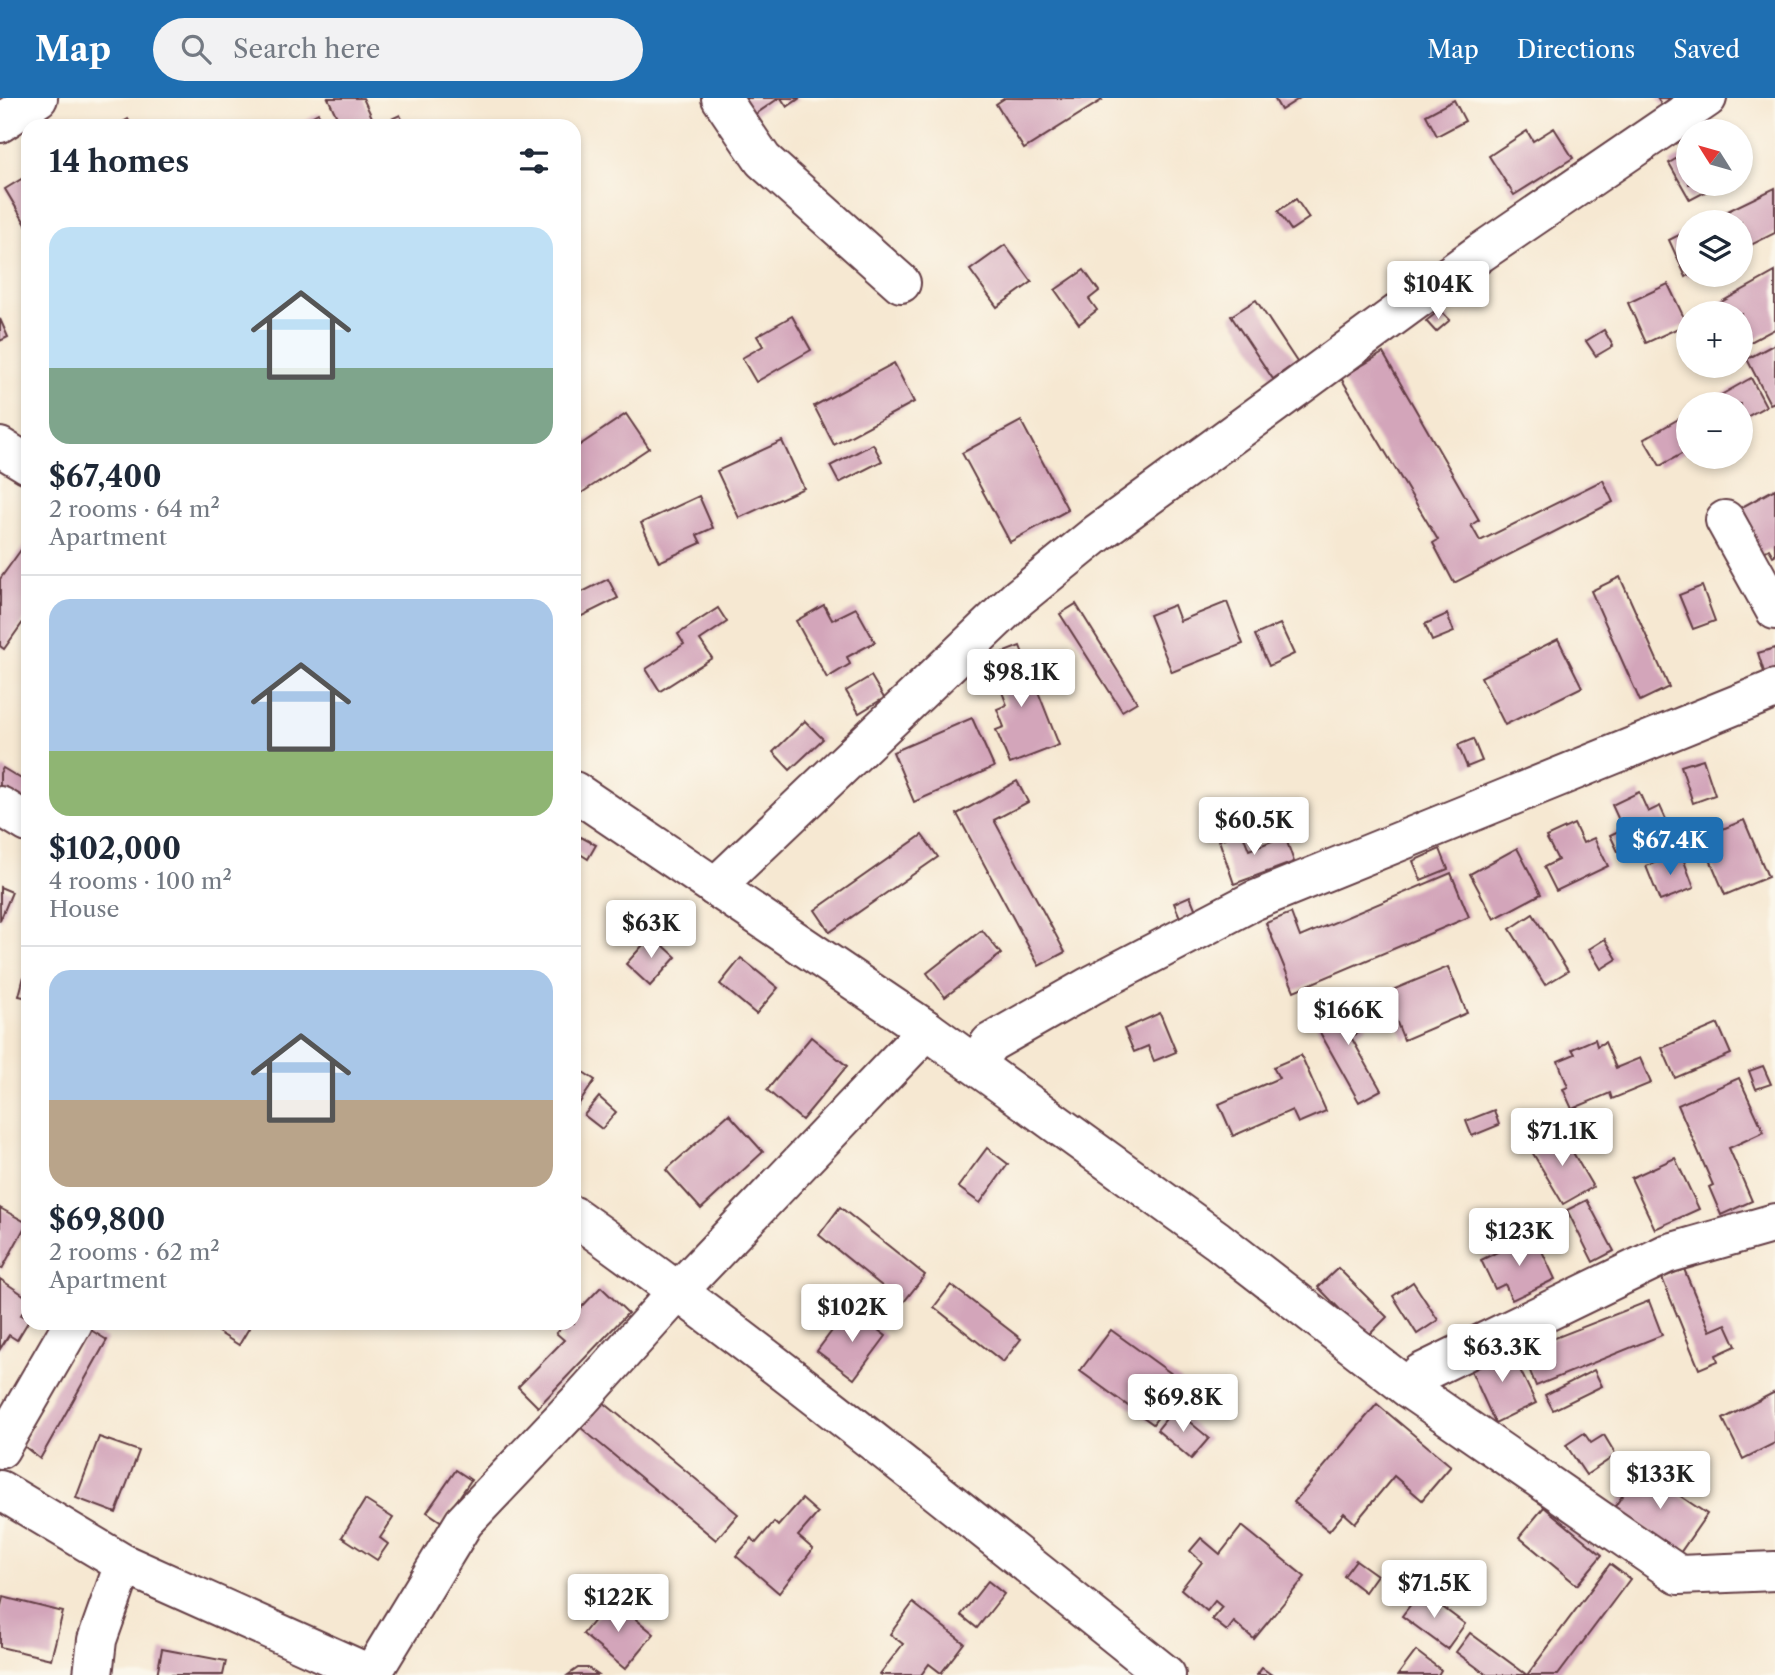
<!DOCTYPE html>
<html lang="en">
<head>
<meta charset="utf-8">
<style>
  body { margin:0; font-family:"Libre Caslon Text",serif; background:#f2f2f3; color:#1f2937; height:100vh; display:flex; flex-direction:column; font-size:26px; white-space:nowrap }
  * { box-sizing:border-box; margin:0 }
  p { font-size:23px; color:#747a83 }
  .icon { flex:none; width:38px; height:38px; fill:none; stroke:currentColor; stroke-width:2; stroke-linecap:round; stroke-linejoin:round }
  .map { position:relative; flex:1; overflow:hidden }
  .details { position:absolute; left:21px; top:21px; width:560px; height:1211px; display:flex; flex-direction:column; background:#fff; border-radius:21px; box-shadow:0 4px 10px #0003 }
  .details>* { flex:none }
  .needle { width:46px; rotate:307deg }
  .fabs { position:absolute; left:1676px; top:21px; display:grid; gap:14px }
  .fabs a { display:grid; place-items:center; width:77px; height:77px; border-radius:50%; background:#fff; box-shadow:0 4px 10px #0003; font-size:35px }
  .price { position:absolute; translate:-50% -60px; padding:0 16px; border-radius:7px; background:#fff; color:#222; font-size:23px; line-height:46px; filter:drop-shadow(0 2px 4px #0008) }
  .price::after { content:''; position:absolute; left:50%; top:42px; width:21px; height:16px; margin-left:-10px; background:inherit; clip-path:polygon(0 0,100% 0,50% 100%) }
  .price.selected { background:#1f6fb2; color:#fff }
  ul { padding:0; list-style:none }
  li { display:grid; align-content:center; gap:14px; height:371px; padding:0 28px }
  li+li { border-top:2px solid #e0e1e3 }
  li span { display:grid; place-items:center; height:217px; border-radius:21px; color:#555 }
  li>.icon { margin-inline-start:auto }
  span .icon { width:126px; height:126px; fill:#fffc; stroke-width:1 }
  li b { font-size:30px }
  h2 { display:flex; justify-content:space-between; align-items:center; height:84px; padding:0 28px; font-size:30px }
  header { display:flex; align-items:center; gap:42px; box-sizing:border-box; height:98px; padding:0 35px; background:#1f6fb2; color:#fff }
  header strong { font-size:33px }
  nav { display:flex; gap:38px; margin-inline-start:auto; font-size:24px }
  .search { width:490px; height:63px; background:#f2f2f3; display:flex; align-items:center; gap:18px; box-sizing:border-box; padding:0 24px; border-radius:38px; color:#747a83; font-size:26px }
  .map>svg:first-child { display:block }
</style>
</head>
<body>
<header>
<strong>Map</strong>
<div class="search"><svg class="icon" aria-label="search" viewBox="0 0 24 24"><circle cx="10" cy="10" r="6"/><path d="M15 15l6 6"/></svg>Search here</div>
<nav><a>Map</a><a>Directions</a><a>Saved</a></nav>
</header>
<div class="map">
<svg width="1775" height="1577" viewBox="0 0 1775 1577">
  <rect width="100%" height="100%" fill="#fbf7ec"/>
  <filter id="ink" filterUnits="userSpaceOnUse"><feTurbulence type="fractalNoise" baseFrequency=".0143" numOctaves="2"/><feDisplacementMap in="SourceGraphic" scale="14" xChannelSelector="R" yChannelSelector="G"/><feConvolveMatrix kernelMatrix="1 2 1 2 8 2 1 2 1" color-interpolation-filters="sRGB"/></filter>
  <filter id="wash" filterUnits="userSpaceOnUse"><feTurbulence type="fractalNoise" baseFrequency=".00686" numOctaves="4" result="noise"/><feDisplacementMap in="SourceGraphic" scale="28" xChannelSelector="R" yChannelSelector="G"/><feGaussianBlur stdDeviation="1.57" result="paint"/><feColorMatrix in="noise" values="0 0 0 0 0 0 0 0 0 0 0 0 0 0 0 0 0 1.4 0 .05"/><feComposite in="paint" operator="in"/></filter>
  <g filter="url(#wash)">
    <rect width="100%" height="100%" fill="#f6e8d2"/>
    <g id="blocks">
      <g fill="#d3a5ba">
        <path d="M328,0H363L376,28H341Z"/>
        <path d="M736,0H779L750,20Z"/>
        <path d="M781,0H800L787,9Z"/>
        <path d="M1005,0H1100L1102,2L1024,51L996,6Z"/>
        <path d="M1274,0H1300L1281,12Z"/>
        <path d="M1657,0H1678L1670,5L1668,2L1662,7Z"/>
        <path d="M1454,2L1465,23L1437,38L1426,17Z"/>
        <path d="M318,15L326,28H296Z"/>
        <path d="M400,17L405,28H376Z"/>
        <path d="M128,21L132,28H116Z"/>
        <path d="M1554,30L1573,60L1514,97L1489,58L1527,33L1533,43Z"/>
        <path d="M1689,53V86H1720L1690,102L1669,65Z"/>
        <path d="M28,77V130L5,91Z"/>
        <path d="M1775,90V135L1741,152V124H1705Z"/>
        <path d="M1296,101L1309,120L1291,132L1278,113Z"/>
        <path d="M1689,132V177L1686,179L1669,142Z"/>
        <path d="M1005,147L1032,184L997,209L970,172Z"/>
        <path d="M1084,172L1099,193L1089,201L1097,212L1079,226L1055,192Z"/>
        <path d="M1775,174V231L1741,249V215H1711L1709,211Z"/>
        <path d="M1668,186L1687,226L1646,245L1628,205Z"/>
        <path d="M1256,202L1297,264L1273,281L1231,218Z"/>
        <path d="M1440,212L1450,222L1436,234L1426,223Z"/>
        <path d="M792,218L811,252L756,284L742,260L763,248L757,238Z"/>
        <path d="M0,221L8,239L0,243Z"/>
        <path d="M1604,232L1613,248L1596,258L1586,243Z"/>
        <path d="M1775,246V304L1770,306L1747,261Z"/>
        <path d="M1383,255L1479,422L1471,427L1480,443L1603,382L1613,404L1454,485L1433,445L1438,442L1341,280Z"/>
        <path d="M894,265L914,304L834,347L814,308Z"/>
        <path d="M1751,280L1766,308L1741,322V306H1705Z"/>
        <path d="M1689,315V352L1660,368L1644,341Z"/>
        <path d="M626,316L649,350L574,400V351Z"/>
        <path d="M1021,323L1068,412L1010,444L962,355Z"/>
        <path d="M782,343L804,390L739,420L717,373Z"/>
        <path d="M873,346L882,363L839,385L830,368Z"/>
        <path d="M1775,391V457L1773,458L1769,451L1757,458L1733,414Z"/>
        <path d="M699,398L713,430L697,437L701,445L659,464L641,425Z"/>
        <path d="M28,442V517L4,551L0,548V481Z"/>
        <path d="M1620,479L1669,589L1640,603L1591,493Z"/>
        <path d="M608,481L618,500L574,522V498Z"/>
        <path d="M1702,488L1715,523L1693,531L1679,497Z"/>
        <path d="M1227,504L1243,546L1172,574L1149,517L1174,507L1180,523Z"/>
        <path d="M1076,506L1137,604L1122,613L1060,516Z"/>
        <path d="M824,507L832,522L856,510L875,544L847,559L850,566L827,580L796,523Z"/>
        <path d="M718,510L727,524L700,542L712,560L660,593L646,571L684,546L678,536Z"/>
        <path d="M1447,516L1454,534L1432,543L1425,526Z"/>
        <path d="M1280,526L1294,556L1269,568L1255,537Z"/>
        <path d="M1558,541L1582,589L1505,627L1481,579Z"/>
        <path d="M1020,548L1059,647L1010,666L996,632L1004,629L997,611L1007,607L989,560Z"/>
        <path d="M1775,550V571L1764,574L1758,555Z"/>
        <path d="M871,578L884,600L859,615L846,593Z"/>
        <path d="M972,620L994,669L914,704L893,654Z"/>
        <path d="M805,623L823,641L790,672L773,654Z"/>
        <path d="M1473,641L1482,663L1467,669L1458,647Z"/>
        <path d="M1703,661L1715,697L1693,705L1681,668Z"/>
        <path d="M3,670L28,685V705L0,692V675Z"/>
        <path d="M1017,683L1028,704L994,722L1065,854L1039,868L957,716Z"/>
        <path d="M1639,694L1648,714L1660,708L1673,737L1622,762L1610,737L1623,731L1612,707Z"/>
        <path d="M1217,715L1224,732L1208,739L1201,722Z"/>
        <path d="M1744,722L1768,779L1725,797L1701,740Z"/>
        <path d="M1574,726L1583,745L1594,740L1608,768L1556,793L1544,769L1558,762L1546,739Z"/>
        <path d="M1242,734L1249,752L1285,738L1294,764L1234,786L1219,742Z"/>
        <path d="M922,737L938,759L830,834L815,812Z"/>
        <path d="M581,739L596,747L588,761L574,752Z"/>
        <path d="M1517,750L1541,796L1494,821L1470,776Z"/>
        <path d="M1440,751L1448,771L1421,782L1413,763Z"/>
        <path d="M1681,755L1694,790L1660,803L1646,768Z"/>
        <path d="M1451,775L1469,819L1294,893L1266,825L1291,815L1300,839Z"/>
        <path d="M0,789L12,794L0,823Z"/>
        <path d="M1190,798L1197,815L1181,822L1174,805Z"/>
        <path d="M1533,816L1568,873L1545,887L1510,831Z"/>
        <path d="M982,832L1001,856L945,899L927,875Z"/>
        <path d="M652,837L676,859L650,888L626,866Z"/>
        <path d="M1605,841L1617,861L1601,871L1589,851Z"/>
        <path d="M741,860L778,890L756,916L720,886Z"/>
        <path d="M27,867H28V900L19,898Z"/>
        <path d="M1448,869L1467,915L1404,942L1385,895Z"/>
        <path d="M1350,900L1367,929L1351,939L1381,992L1359,1004L1313,922Z"/>
        <path d="M1160,915L1176,954L1154,963L1148,948L1134,954L1124,931Z"/>
        <path d="M1718,926L1731,956L1675,980L1662,950Z"/>
        <path d="M811,939L847,968L802,1022L767,992Z"/>
        <path d="M1595,941L1597,948L1605,944L1616,970L1640,960L1651,985L1612,1001L1610,995L1572,1011L1563,991L1568,989L1558,963L1575,956L1572,951Z"/>
        <path d="M1301,957L1326,1013L1298,1025L1292,1012L1233,1038L1219,1006L1279,980L1273,969Z"/>
        <path d="M574,968L595,982L574,1013Z"/>
        <path d="M1763,968L1771,986L1756,991L1749,973Z"/>
        <path d="M1739,980L1764,1034L1729,1050L1752,1103L1721,1117L1709,1089L1713,1087L1678,1007Z"/>
        <path d="M599,999L616,1014L602,1031L584,1017Z"/>
        <path d="M1494,1012L1499,1027L1472,1038L1466,1023Z"/>
        <path d="M729,1016L763,1054L701,1111L666,1072Z"/>
        <path d="M1561,1034L1593,1089L1563,1106L1531,1052Z"/>
        <path d="M987,1050L1008,1066L980,1105L958,1089Z"/>
        <path d="M1675,1060L1699,1111L1655,1131L1631,1080Z"/>
        <path d="M1587,1102L1614,1153L1593,1164L1567,1112Z"/>
        <path d="M840,1109L925,1177L903,1205L819,1137Z"/>
        <path d="M0,1110L27,1125L2,1171L0,1170Z"/>
        <path d="M1534,1136L1555,1181L1512,1202L1505,1186L1495,1191L1481,1162Z"/>
        <path d="M1338,1170L1387,1219L1367,1239L1318,1189Z"/>
        <path d="M1684,1171L1710,1233L1726,1226L1736,1248L1716,1257L1718,1263L1699,1271L1662,1180Z"/>
        <path d="M0,1181L28,1200V1206L21,1217L28,1221V1224L17,1242L9,1237L0,1251Z"/>
        <path d="M1413,1184L1438,1222L1417,1236L1393,1198Z"/>
        <path d="M951,1187L1021,1241L1003,1264L934,1209Z"/>
        <path d="M601,1189L628,1215L538,1309L518,1289L564,1242L556,1235L566,1225H574V1217Z"/>
        <path d="M1649,1203L1662,1237L1536,1288L1522,1253Z"/>
        <path d="M849,1210L886,1238L854,1281L817,1253Z"/>
        <path d="M216,1225H252L239,1247L218,1234L221,1228Z"/>
        <path d="M89,1231L107,1242L40,1361L24,1348Z"/>
        <path d="M1111,1232L1183,1284L1153,1326L1080,1273Z"/>
        <path d="M1508,1247L1536,1305L1495,1325L1468,1266Z"/>
        <path d="M1594,1272L1602,1288L1553,1312L1545,1297Z"/>
        <path d="M1775,1294V1345L1743,1361L1723,1321Z"/>
        <path d="M603,1304L738,1416L716,1442L581,1330Z"/>
        <path d="M1377,1306L1451,1368L1422,1402L1394,1378L1355,1425L1344,1415L1329,1433L1294,1404Z"/>
        <path d="M1174,1311L1209,1340L1191,1361L1157,1332Z"/>
        <path d="M1584,1335L1591,1345L1604,1337L1616,1357L1586,1377L1566,1347Z"/>
        <path d="M99,1339L139,1353L116,1415L76,1400Z"/>
        <path d="M1640,1371L1707,1416L1680,1455L1614,1410Z"/>
        <path d="M456,1372L471,1382L442,1424L427,1414Z"/>
        <path d="M802,1401L818,1415L798,1438L813,1451L779,1495L736,1458L752,1440L756,1445L774,1424L778,1428Z"/>
        <path d="M365,1402L393,1420L380,1440L388,1446L377,1462L342,1439Z"/>
        <path d="M1544,1409L1602,1457L1577,1487L1519,1439Z"/>
        <path d="M1242,1428L1305,1479L1254,1541L1234,1524L1227,1533L1212,1521L1222,1509L1215,1503L1207,1513L1181,1491L1202,1464L1190,1453L1201,1440L1220,1456Z"/>
        <path d="M1356,1462L1377,1477L1365,1494L1344,1478Z"/>
        <path d="M1610,1466L1630,1481L1558,1577H1487L1456,1554L1470,1535L1527,1577Z"/>
        <path d="M988,1483L1004,1496L977,1530L961,1517Z"/>
        <path d="M1421,1493L1465,1526L1447,1551L1402,1518Z"/>
        <path d="M3,1499L63,1514L51,1561L0,1549V1512Z"/>
        <path d="M611,1501L654,1536L625,1571L583,1536Z"/>
        <path d="M913,1505L964,1545L941,1575L929,1566L921,1577H882L880,1576L903,1546L890,1536Z"/>
        <path d="M162,1551L226,1563L223,1577H157Z"/>
        <path d="M1416,1553L1441,1572L1438,1577H1398Z"/>
        <path d="M578,1570H588L598,1577H568Z"/>
        <path d="M1262,1570L1272,1577H1257Z"/>
      </g>
    </g>
  </g>
  <g filter="url(#ink)">
    <use href="#blocks" fill-opacity="0" stroke="#643d44" stroke-width="2"/>
    <g fill="none" stroke-linecap="round" stroke-linejoin="round">
      <g stroke="#643d44" stroke-width="42">
        <g id="minor">
          <path d="M721,0L763,62L901,185"/>
          <path d="M0,25L38,0"/>
          <path d="M0,349L28,366"/>
          <path d="M1725,422L1775,512"/>
          <path d="M574,693L927,932L1217,1142L1408,1290L1679,1477L1775,1473"/>
          <path d="M0,708L28,725"/>
          <path d="M715,789L1018,500L1098,435L1480,155L1707,0"/>
          <path d="M975,966L990,945L1090,888L1253,803L1775,591"/>
          <path d="M574,1118C778,1263 971,1421 1166,1577"/>
          <path d="M1408,1290L1421,1275L1666,1156L1775,1125"/>
          <path d="M0,1351L73,1225"/>
          <path d="M0,1392L124,1466L372,1577"/>
          <path d="M93,1577L97,1542L124,1466"/>
          <path d="M371,1577L464,1424L580,1302L679,1192L927,932"/>
        </g>
      </g>
      <use href="#minor" stroke="#fff" stroke-width="38"/>
    </g>
  </g>
</svg>
<div class="fabs">
<a><svg class="needle" viewBox="-14 -14 28 28"><path d="M0-13l5 13h-10z" fill="#e53935"/><path d="M0 13l5-13h-10z" fill="#747a83"/></svg></a>
<a><svg class="icon" aria-label="layers" viewBox="0 0 24 24"><path d="M12 4l9 5-9 5-9-5zM3 14l9 5 9-5"/></svg></a>
<a>+</a>
<a>−</a>
</div>
<b class="price" style="left:1438px;top:223px">$104K</b>
<b class="price" style="left:1021px;top:611px">$98.1K</b>
<b class="price" style="left:1254px;top:759px">$60.5K</b>
<b class="price selected" style="left:1670px;top:779px">$67.4K</b>
<b class="price" style="left:651px;top:862px">$63K</b>
<b class="price" style="left:1348px;top:949px">$166K</b>
<b class="price" style="left:1562px;top:1070px">$71.1K</b>
<b class="price" style="left:1519px;top:1170px">$123K</b>
<b class="price" style="left:852px;top:1246px">$102K</b>
<b class="price" style="left:1502px;top:1286px">$63.3K</b>
<b class="price" style="left:1183px;top:1336px">$69.8K</b>
<b class="price" style="left:1660px;top:1413px">$133K</b>
<b class="price" style="left:1434px;top:1522px">$71.5K</b>
<b class="price" style="left:618px;top:1536px">$122K</b>
<section class="details">
<h2>14 homes<svg class="icon" aria-label="filters" viewBox="0 0 24 24"><path d="M4 7h16M4 17h16"/><circle cx="9" cy="7" r="2"/><circle cx="15" cy="17" r="2"/></svg></h2>
<ul>
<li><span style="background:linear-gradient(#bfe0f5 65%,#7fa58c 0)"><svg class="icon" aria-label="home" viewBox="0 0 24 24"><path d="M3 11l9-7 9 7M6 9v11h12V9"/></svg></span><div><b>$67,400</b><p>2 rooms · 64 m²</p><p>Apartment</p></div></li>
<li><span style="background:linear-gradient(#a9c7e8 70%,#8fb573 0)"><svg class="icon" aria-label="home" viewBox="0 0 24 24"><path d="M3 11l9-7 9 7M6 9v11h12V9"/></svg></span><div><b>$102,000</b><p>4 rooms · 100 m²</p><p>House</p></div></li>
<li><span style="background:linear-gradient(#a9c7e8 60%,#b9a48a 0)"><svg class="icon" aria-label="home" viewBox="0 0 24 24"><path d="M3 11l9-7 9 7M6 9v11h12V9"/></svg></span><div><b>$69,800</b><p>2 rooms · 62 m²</p><p>Apartment</p></div></li>
</ul>
</section>
</div>
</body>
</html>
